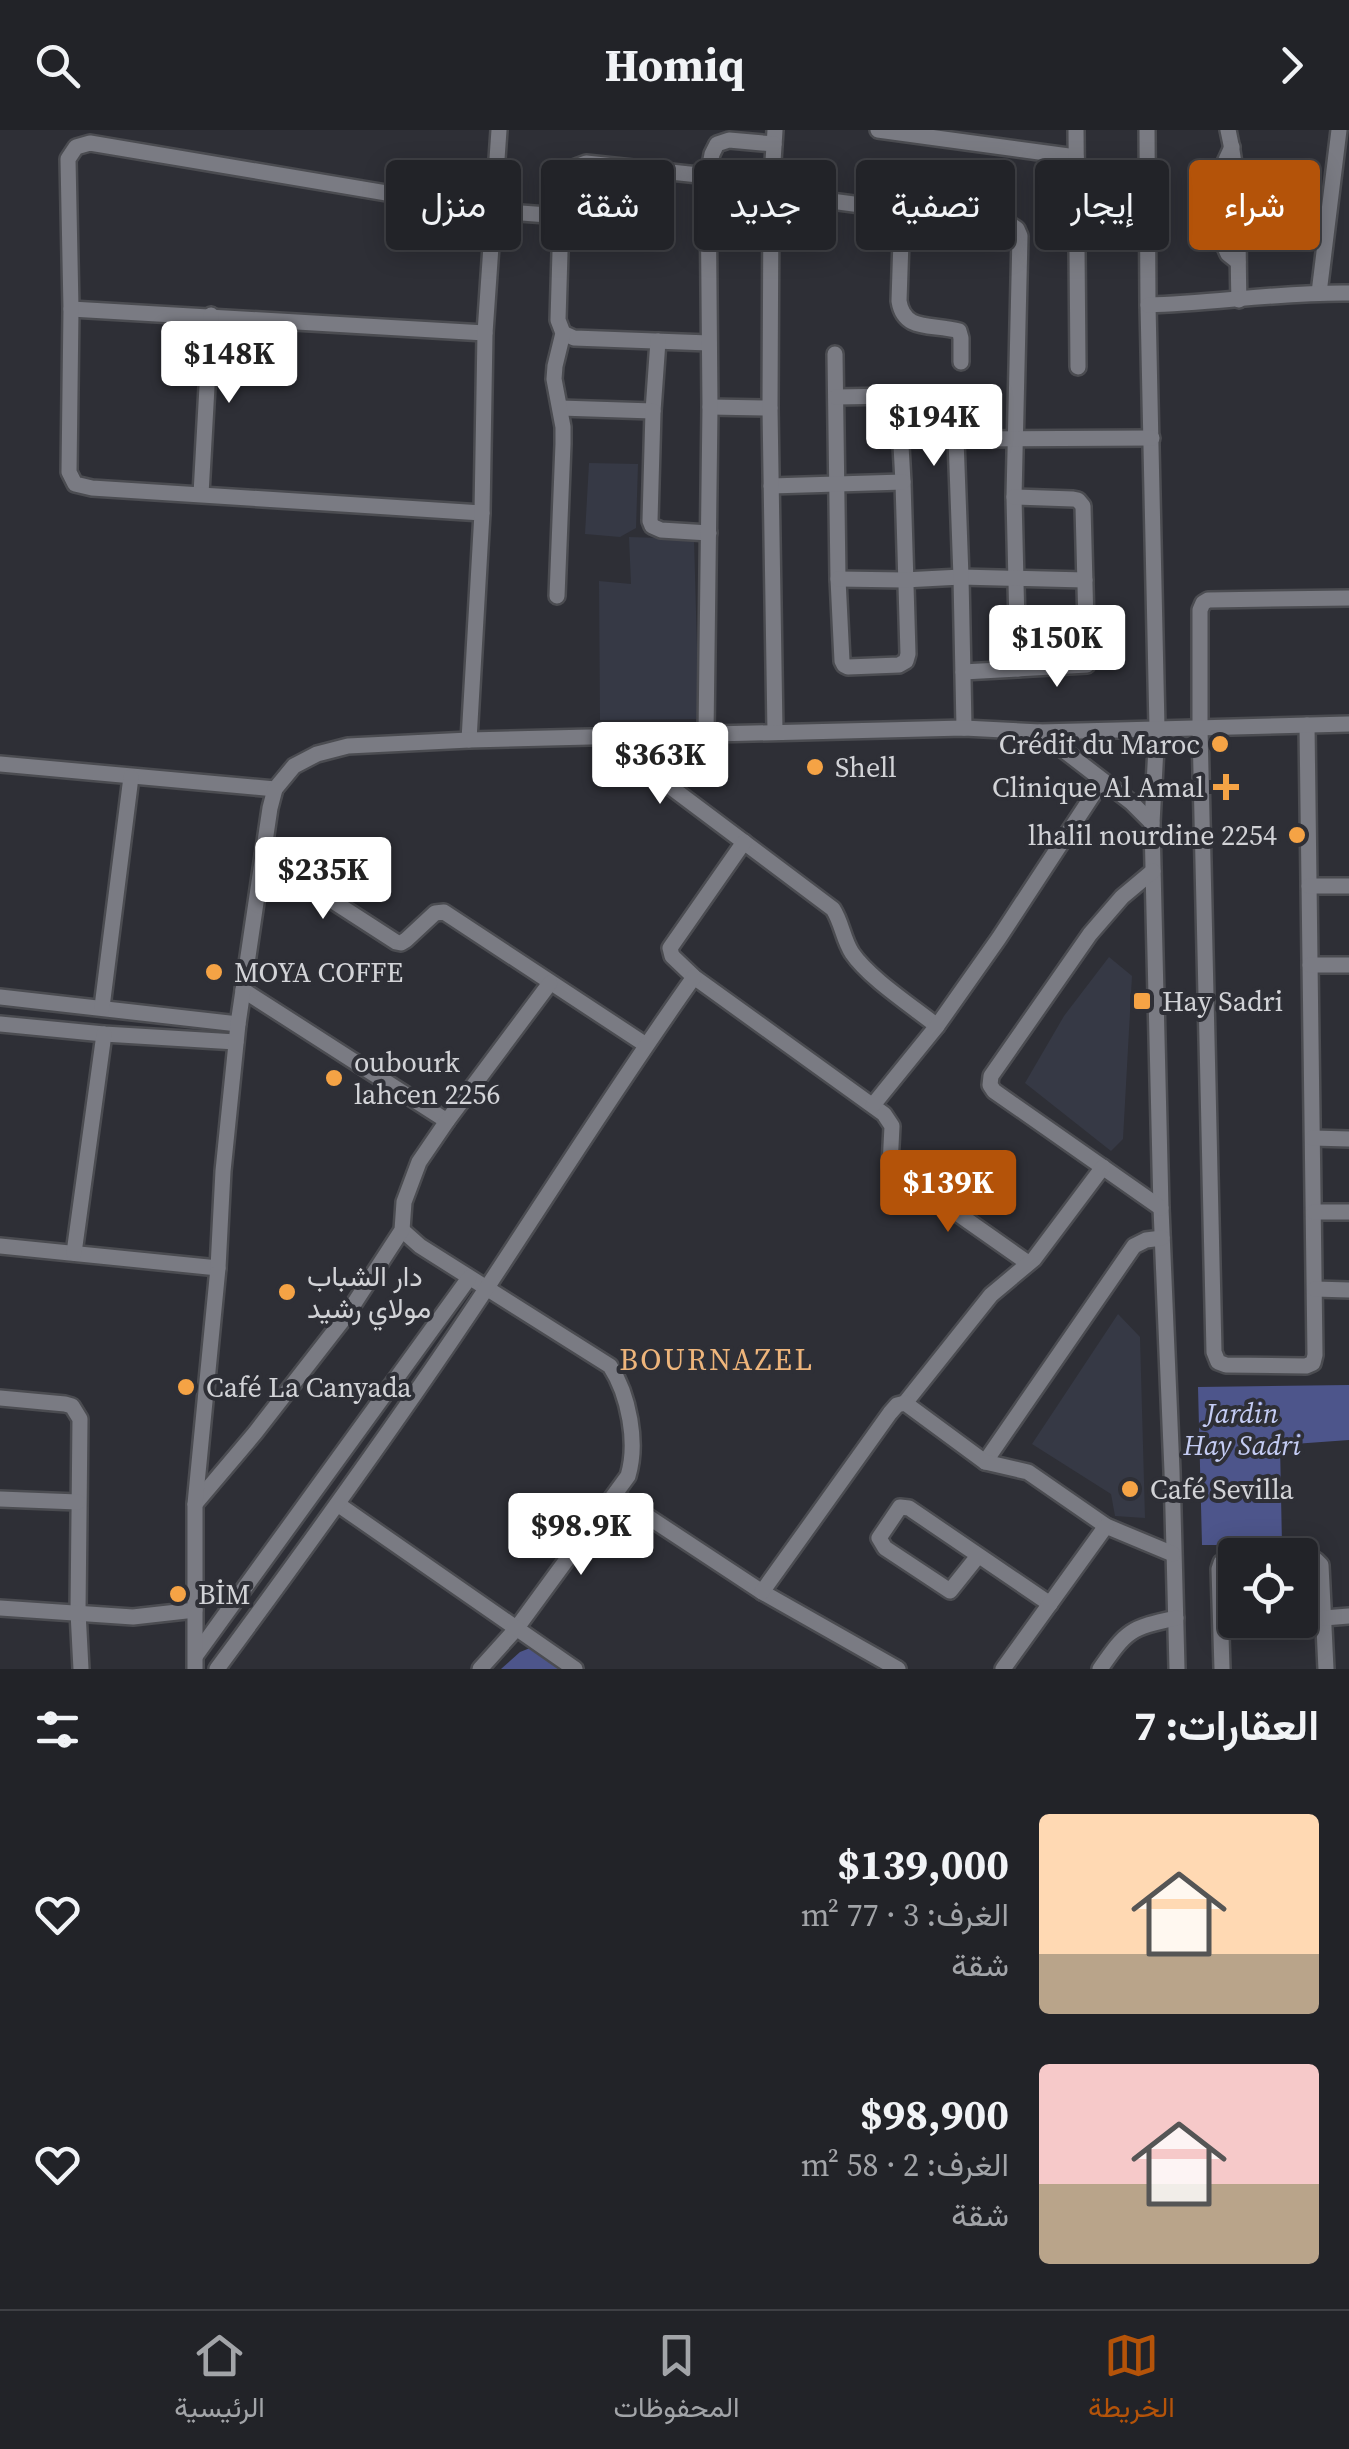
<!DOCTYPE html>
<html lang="ar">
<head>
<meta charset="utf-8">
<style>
  body { margin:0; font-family:"Source Serif 4",Vazirmatn,serif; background:#2e2f34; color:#f1f3f6; direction:rtl; height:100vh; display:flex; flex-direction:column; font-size:38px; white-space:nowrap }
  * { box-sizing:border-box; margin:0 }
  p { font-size:32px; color:#a2a4a8 }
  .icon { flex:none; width:55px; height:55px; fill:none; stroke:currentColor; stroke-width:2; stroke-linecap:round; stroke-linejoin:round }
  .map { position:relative; height:1539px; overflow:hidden; direction:ltr }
  .sheet { display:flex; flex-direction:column; background:#222328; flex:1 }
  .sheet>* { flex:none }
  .hud { position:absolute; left:30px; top:30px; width:1290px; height:90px; direction:rtl; display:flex; gap:20px }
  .controls { position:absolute; left:1218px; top:1408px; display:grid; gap:20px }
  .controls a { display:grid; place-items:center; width:100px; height:100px; border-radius:10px; background:#222328; box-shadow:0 5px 25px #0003,0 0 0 2px #3f4045; font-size:50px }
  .price { position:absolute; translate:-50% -85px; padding:0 22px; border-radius:10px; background:#fff; color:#222; font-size:32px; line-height:65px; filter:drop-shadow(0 2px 5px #0008) }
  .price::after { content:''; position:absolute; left:50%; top:60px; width:30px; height:22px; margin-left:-15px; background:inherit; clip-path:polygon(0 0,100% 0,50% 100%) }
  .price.on { background:#b45309; color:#fff }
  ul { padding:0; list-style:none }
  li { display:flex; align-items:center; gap:30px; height:250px; padding:0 30px }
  li span { display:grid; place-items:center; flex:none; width:280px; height:200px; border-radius:10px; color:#555 }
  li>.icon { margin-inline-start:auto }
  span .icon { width:120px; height:120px; fill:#fffc; stroke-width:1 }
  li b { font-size:42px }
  h2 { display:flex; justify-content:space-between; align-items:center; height:120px; padding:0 30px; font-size:42px }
  .tag { padding:0 35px; border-radius:10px; background:#222328; box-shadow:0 5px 25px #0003,0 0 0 2px #3f4045; font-size:35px; line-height:90px }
  .tag.on { background:#b45309; color:#fff }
  header { display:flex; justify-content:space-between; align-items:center; height:130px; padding:0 30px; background:#222328; font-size:45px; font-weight:700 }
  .tab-bar { display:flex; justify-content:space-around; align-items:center; height:140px; border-top:2px solid #3f4045; background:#222328; font-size:28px; color:#a2a4a8 }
  .tab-bar a { display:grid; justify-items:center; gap:5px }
  .tab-bar .on { color:#b45309 }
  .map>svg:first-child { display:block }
</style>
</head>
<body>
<header><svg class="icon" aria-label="forward" viewBox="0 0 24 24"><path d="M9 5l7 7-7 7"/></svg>Homiq<svg class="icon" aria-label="search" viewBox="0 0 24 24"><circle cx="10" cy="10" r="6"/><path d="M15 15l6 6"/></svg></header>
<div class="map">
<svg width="1349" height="1539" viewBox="0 0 1349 1539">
  <rect width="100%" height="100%" fill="#2e2f36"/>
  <g fill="#363945">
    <path d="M589,333L638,334L636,398L620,407L585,404Z"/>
    <path d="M629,407L694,409L699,589L600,590L599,451L631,454Z"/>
    <path d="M1109,827L1132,846L1123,1009L1111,1021L1025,953L1064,886Z"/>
    <path d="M1118,1184L1140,1207L1145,1388L1115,1386L1111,1364L1032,1314Z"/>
  </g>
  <g fill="#4d558b">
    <path d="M1349,1255V1310L1280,1315L1282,1415H1202L1198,1257Z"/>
    <path d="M535,1516L566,1539H501L520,1522Z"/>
  </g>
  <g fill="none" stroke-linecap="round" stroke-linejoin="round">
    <g stroke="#4b4c51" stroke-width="20">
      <g id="minor">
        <path d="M878,0L1076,27"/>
        <path d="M1076,0L1078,237"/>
        <path d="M1147,0L1148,175L1157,598L1152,693L1154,781L1161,1078L1172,1341L1177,1539"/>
        <path d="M1228,0C1241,55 1237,113 1239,170"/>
        <path d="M1232,17L1220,43L1224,115L1228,124L1238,132"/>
        <path d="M771,63L1011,95L1017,99L1020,106L1014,367L1018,539"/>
        <path d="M902,80L899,171C904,203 934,193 959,201L961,208V232"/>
        <path d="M1319,163L1339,0"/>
        <path d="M1148,175C1215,173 1282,162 1349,163"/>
        <path d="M71,179L485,203"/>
        <path d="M563,203L574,208L709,213"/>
        <path d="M835,224L838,449L842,531L844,535L848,537L899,535L906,531L908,524L903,352L899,279L897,266"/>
        <path d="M836,267L952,265L956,309"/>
        <path d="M710,277L770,278"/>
        <path d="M560,278L653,281L658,211"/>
        <path d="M653,281L650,391L652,396L661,400L709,403"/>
        <path d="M771,356L903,352"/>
        <path d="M201,364L211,185"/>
        <path d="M482,383L92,358L75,354L69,342L71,179L68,29L76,17L90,13L493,81L561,86"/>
        <path d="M838,449L904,450L961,447L1085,450"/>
        <path d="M557,466L563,314V297L554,249L555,236L563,203L558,190L562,54L570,39L586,33L708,46"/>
        <path d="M963,542L1087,535L1083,376L1078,370L1073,369L1014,367"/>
        <path d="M1307,595L1315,1225L1313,1233L1306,1236L1226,1235L1218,1232L1214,1222L1200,598V480L1203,473L1208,470L1349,468"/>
        <path d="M964,598L961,447L956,309L1152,308"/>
        <path d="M775,602L770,278L771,63L775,0"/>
        <path d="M1040,602L1131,672L1152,693"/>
        <path d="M706,604L710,277L708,46L712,24L717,14L729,10L774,14"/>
        <path d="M604,607L833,779C842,793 843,809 852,823C869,848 912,876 937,896"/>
        <path d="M469,610L482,383L485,203L499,0"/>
        <path d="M0,634L275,659"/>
        <path d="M744,712L670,818L672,826L694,847L884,984L892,996L890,1036L1028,1133"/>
        <path d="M263,726L396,812L401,813L406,810L435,783L444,782L646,915"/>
        <path d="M1153,741L1122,767L1090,804L991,946L990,955L994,961L1161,1078"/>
        <path d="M1309,756H1349"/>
        <path d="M1310,835H1349"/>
        <path d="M243,860L447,991"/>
        <path d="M0,867L238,894"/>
        <path d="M102,877L131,647"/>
        <path d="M0,894L104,904L236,912"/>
        <path d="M873,975L937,896L999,808L1102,651"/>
        <path d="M1313,1008L1349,1009"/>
        <path d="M1314,1082H1349"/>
        <path d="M402,1100L420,1116L610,1236C629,1265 638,1313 628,1346L516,1499L480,1539"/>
        <path d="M0,1116L218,1138"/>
        <path d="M74,1123L104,904"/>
        <path d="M1315,1159L1349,1160"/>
        <path d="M0,1268L65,1274L72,1276L80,1289L78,1482L81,1539"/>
        <path d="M905,1273L991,1165L1034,1129L1103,1037"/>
        <path d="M985,1332L1134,1116L1146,1110L1162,1108"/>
        <path d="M615,1365L762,1462L898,1539"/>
        <path d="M0,1369L78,1372"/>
        <path d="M195,1374L255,1303L346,1186L402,1100L404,1072L419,1032L447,991L550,853"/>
        <path d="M339,1375L575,1539"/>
        <path d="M978,1426L950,1461L885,1418L879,1408L900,1377L909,1378L1050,1474"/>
        <path d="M1300,1430H1316L1321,1435L1326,1539"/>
        <path d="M762,1462L890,1283L897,1275L905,1273L985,1332L1028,1342L1106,1396L1173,1424"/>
        <path d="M0,1478L133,1487L195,1480"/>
        <path d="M1324,1488L1349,1486"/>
        <path d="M196,1525L469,1148"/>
        <path d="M195,1539V1374L218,1138L223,1041L238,894L270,678L275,659L294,636L317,624L348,616L469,610L964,598L1040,602L1349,594"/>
        <path d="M217,1539C310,1413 402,1286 488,1156C556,1053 622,948 694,847"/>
        <path d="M1003,1539L1106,1396"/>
        <path d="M1100,1539C1127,1500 1130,1498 1176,1488"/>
        <path d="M1222,1539L1219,1439L1221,1433L1235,1431"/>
      </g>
    </g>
    <use href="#minor" stroke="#7a7b83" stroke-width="15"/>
  </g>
  <g fill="#f5a345" stroke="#2e2f36" stroke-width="4">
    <circle cx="1220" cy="614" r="10"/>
    <circle cx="815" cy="637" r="10"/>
    <path d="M1221 642h10v10h10v10h-10v10h-10v-10h-10v-10h10z"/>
    <circle cx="1297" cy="705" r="10"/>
    <circle cx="214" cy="842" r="10"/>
    <rect x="1132" y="861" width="20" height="20" rx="5"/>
    <circle cx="334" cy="948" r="10"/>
    <circle cx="287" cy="1162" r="10"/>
    <circle cx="186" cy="1257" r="10"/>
    <circle cx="1130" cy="1359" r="10"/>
    <circle cx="178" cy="1464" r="10"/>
  </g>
  <g text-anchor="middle" stroke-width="8" stroke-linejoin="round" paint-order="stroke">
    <g font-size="28" fill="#d2d3d7" stroke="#2e2f36" text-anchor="start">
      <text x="1200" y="624" text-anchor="end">Crédit du Maroc</text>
      <text x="835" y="647">Shell</text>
      <text x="1204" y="667" text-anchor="end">Clinique Al Amal</text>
      <text x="1277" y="715" text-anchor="end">lhalil nourdine 2254</text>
      <text x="234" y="852">MOYA COFFE</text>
      <text x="1162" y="881">Hay Sadri</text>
      <text x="354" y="942">oubourk<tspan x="354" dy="32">lahcen 2256</tspan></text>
      <text x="307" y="1156">دار الشباب<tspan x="307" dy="32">مولاي رشيد</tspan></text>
      <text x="206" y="1267">Café La Canyada</text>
      <text x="1150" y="1369">Café Sevilla</text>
      <text x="198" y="1474">BİM</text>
    </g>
    <g font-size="28" font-style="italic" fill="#c4ccf3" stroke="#2e2f36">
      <text x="1242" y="1293">Jardin<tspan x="1242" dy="32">Hay Sadri</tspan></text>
    </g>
    <g font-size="30" letter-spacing="2.5" fill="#eeb57b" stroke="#2e2f36">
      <text x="717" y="1240">BOURNAZEL</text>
    </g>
  </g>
</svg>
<div class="controls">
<a><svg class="icon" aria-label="locate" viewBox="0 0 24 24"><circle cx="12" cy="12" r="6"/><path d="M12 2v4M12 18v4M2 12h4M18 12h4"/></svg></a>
</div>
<b class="price" style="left:229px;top:276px">$148K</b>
<b class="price" style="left:934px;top:339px">$194K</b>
<b class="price" style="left:1057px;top:560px">$150K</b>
<b class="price" style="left:660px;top:677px">$363K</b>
<b class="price" style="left:323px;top:792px">$235K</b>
<b class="price on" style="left:948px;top:1105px">$139K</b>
<b class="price" style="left:581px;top:1448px">$98.9K</b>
<div class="hud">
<a class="tag on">شراء</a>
<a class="tag">إيجار</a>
<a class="tag">تصفية</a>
<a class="tag">جديد</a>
<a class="tag">شقة</a>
<a class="tag">منزل</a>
</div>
</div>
<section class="sheet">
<h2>العقارات: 7<svg class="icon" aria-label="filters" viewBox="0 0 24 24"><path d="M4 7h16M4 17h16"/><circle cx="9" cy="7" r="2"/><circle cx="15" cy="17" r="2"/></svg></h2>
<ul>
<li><span style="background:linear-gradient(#ffd9b3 70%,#b9a48a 0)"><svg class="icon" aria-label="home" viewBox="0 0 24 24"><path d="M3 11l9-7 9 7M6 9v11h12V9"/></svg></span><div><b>$139,000</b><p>الغرف: 3 · 77 m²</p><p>شقة</p></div><svg class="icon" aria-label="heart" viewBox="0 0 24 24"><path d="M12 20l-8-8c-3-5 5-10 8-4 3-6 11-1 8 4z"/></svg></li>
<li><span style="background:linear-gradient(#f6c9c9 60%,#b9a48a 0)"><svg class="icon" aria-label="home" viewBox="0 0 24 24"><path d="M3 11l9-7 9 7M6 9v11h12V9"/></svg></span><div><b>$98,900</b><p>الغرف: 2 · 58 m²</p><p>شقة</p></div><svg class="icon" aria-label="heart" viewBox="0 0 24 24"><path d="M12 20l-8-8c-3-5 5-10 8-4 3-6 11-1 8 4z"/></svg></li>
</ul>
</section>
<nav class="tab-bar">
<a class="on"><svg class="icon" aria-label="map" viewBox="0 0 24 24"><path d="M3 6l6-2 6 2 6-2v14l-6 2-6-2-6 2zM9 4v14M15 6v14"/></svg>الخريطة</a>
<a><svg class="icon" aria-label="saved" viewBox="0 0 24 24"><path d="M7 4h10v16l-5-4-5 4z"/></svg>المحفوظات</a>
<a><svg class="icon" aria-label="home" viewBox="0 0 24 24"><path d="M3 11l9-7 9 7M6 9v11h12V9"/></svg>الرئيسية</a>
</nav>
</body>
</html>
